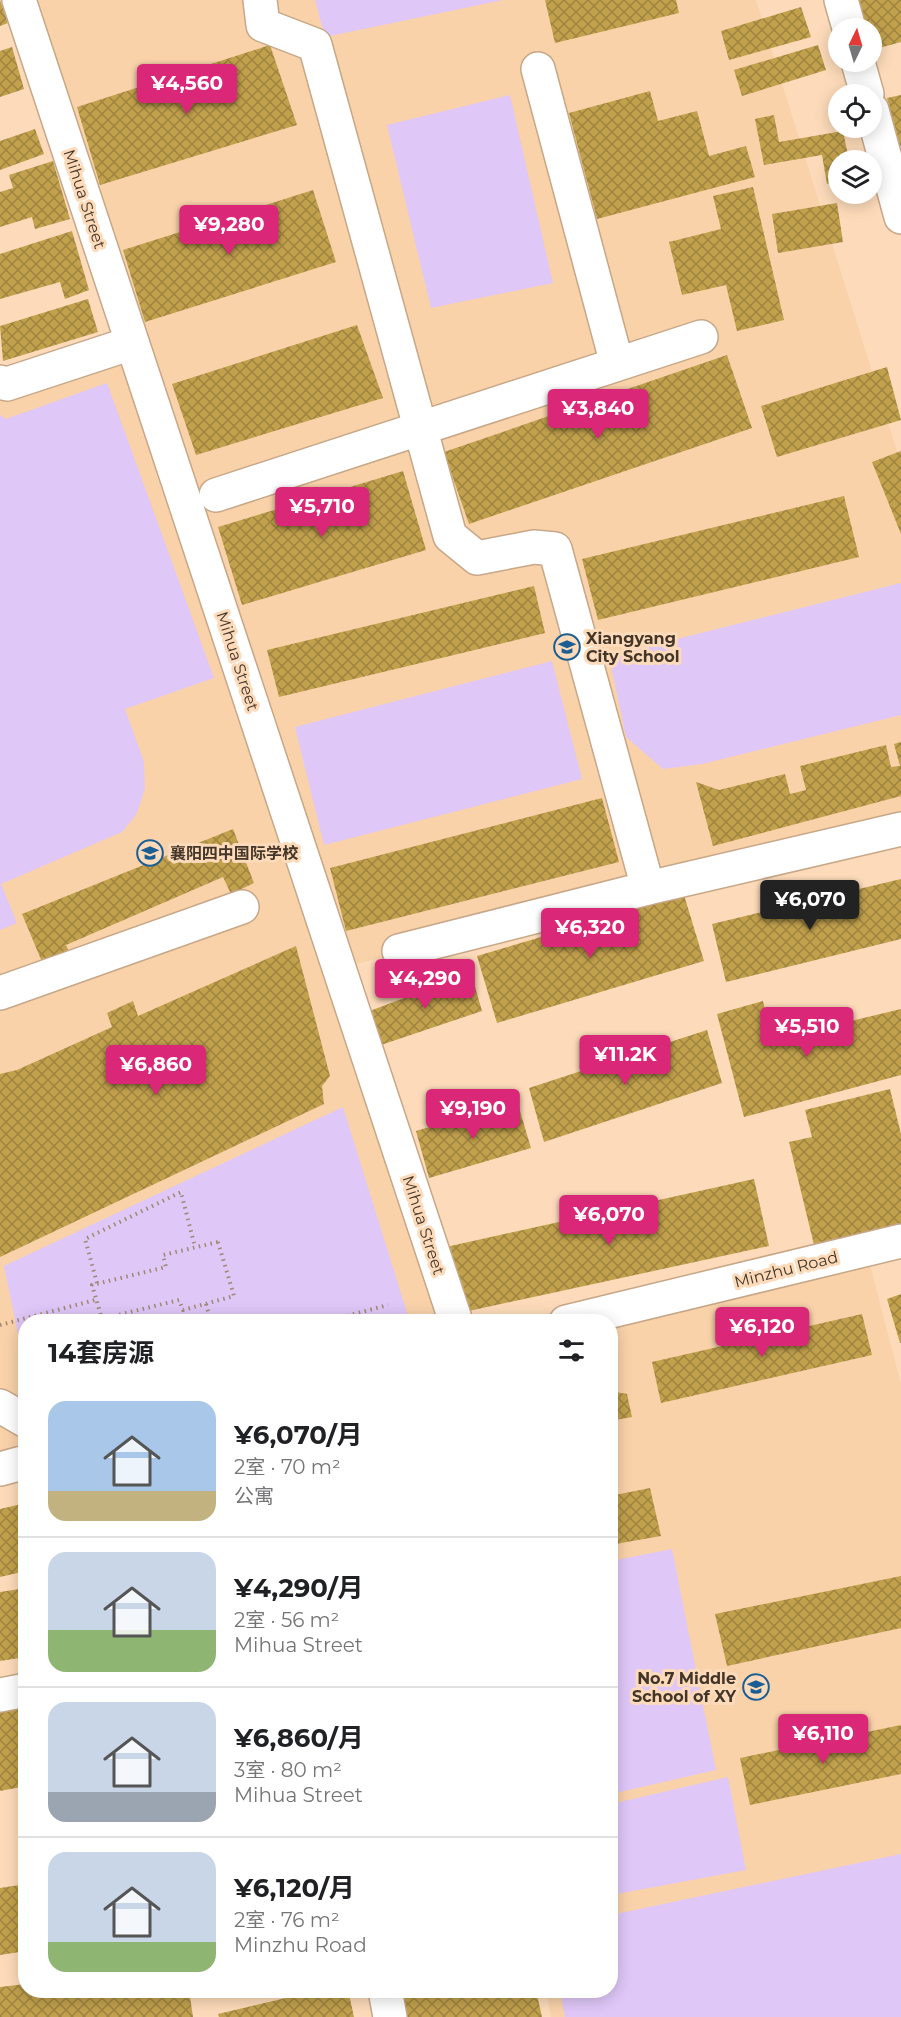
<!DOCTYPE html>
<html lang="zh">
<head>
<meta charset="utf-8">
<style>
  body { margin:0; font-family:Montserrat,"Noto Sans SC",sans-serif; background:#f6f6f6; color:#202124; height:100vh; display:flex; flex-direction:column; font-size:22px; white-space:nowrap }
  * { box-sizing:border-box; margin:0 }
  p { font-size:20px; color:#757577 }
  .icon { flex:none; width:33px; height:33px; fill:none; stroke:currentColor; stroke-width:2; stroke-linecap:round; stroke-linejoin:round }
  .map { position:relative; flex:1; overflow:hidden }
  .side { position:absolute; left:18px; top:1314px; width:600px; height:684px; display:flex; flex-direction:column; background:#fff; border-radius:24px; box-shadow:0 3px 15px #0003 }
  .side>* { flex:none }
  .needle { width:39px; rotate:5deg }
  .fabs { position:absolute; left:828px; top:18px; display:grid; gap:12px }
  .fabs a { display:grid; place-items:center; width:54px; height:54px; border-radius:50%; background:#fff; box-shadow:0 3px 15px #0003; font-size:30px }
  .price { position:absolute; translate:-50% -51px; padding:0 14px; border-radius:6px; background:#db2777; color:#fff; font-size:20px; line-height:39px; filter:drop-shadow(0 2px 3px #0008) }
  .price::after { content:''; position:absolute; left:50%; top:36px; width:18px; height:14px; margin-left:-9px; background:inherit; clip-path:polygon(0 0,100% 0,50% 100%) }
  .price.active { background:#222; color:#fff }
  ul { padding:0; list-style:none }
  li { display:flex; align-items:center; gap:18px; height:150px; padding:0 30px }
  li+li { border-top:2px solid #e0e0e0 }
  li span { display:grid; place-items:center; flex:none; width:168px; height:120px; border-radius:18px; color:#555 }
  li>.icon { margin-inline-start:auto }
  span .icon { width:72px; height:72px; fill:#fffc; stroke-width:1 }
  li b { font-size:26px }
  h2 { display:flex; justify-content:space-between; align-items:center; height:72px; padding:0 30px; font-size:26px }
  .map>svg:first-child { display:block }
</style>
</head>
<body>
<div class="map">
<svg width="901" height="2017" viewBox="0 0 901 2017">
  <defs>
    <pattern id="building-cross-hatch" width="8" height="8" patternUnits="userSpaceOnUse" patternTransform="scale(1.5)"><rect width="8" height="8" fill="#c2a14d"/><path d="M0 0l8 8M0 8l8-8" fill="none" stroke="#9f8440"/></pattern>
  </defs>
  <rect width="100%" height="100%" fill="#fddbba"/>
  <g fill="#f9d2aa">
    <path d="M18,0H756L901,464V830L339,968L456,1321L26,1322L25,1462L0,1469V382L132,342Z"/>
    <path d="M866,1249L901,1384V2017H551L546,1991L610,1990V1322Z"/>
  </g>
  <g fill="#dfc7f8">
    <path d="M315,0H503L325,37Z"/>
    <path d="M510,95L553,283L431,308L387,125Z"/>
    <path d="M107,383L214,678L125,709L144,762L145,789L136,815L122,832L1,884L17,923L0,930V415L6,419Z"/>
    <path d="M901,583V715L702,764L663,769L626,737L609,656Z"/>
    <path d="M552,661L582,779L324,845L295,727Z"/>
    <path d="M343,1107L409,1319L399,1322H26L25,1365L24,1363L4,1266Z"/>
    <path d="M672,1549L716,1770L611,1794V1561Z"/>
    <path d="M728,1777L746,1870L611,1895V1804Z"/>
    <path d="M901,1854V2017H565L560,1991L610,1990L611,1915Z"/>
  </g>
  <g fill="url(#building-cross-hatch)">
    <path d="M0,0L8,23L0,26Z"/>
    <path d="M545,0H676L679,13L555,43Z"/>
    <path d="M858,0H901V42L872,50V28H866Z"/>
    <path d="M801,7L811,37L729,60L721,31Z"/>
    <path d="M270,45L297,125L100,185L77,107Z"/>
    <path d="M818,45L826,70L742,96L734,70Z"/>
    <path d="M12,47L24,89L0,97V51Z"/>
    <path d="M650,91L658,121L697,111L709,156L746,146L755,177L597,219L569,113Z"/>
    <path d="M901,95V146H900L887,98Z"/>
    <path d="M774,115L779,142L843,131L849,160H838V181L827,184L822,155L764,165L755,119Z"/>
    <path d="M35,129L44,154L0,170V141Z"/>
    <path d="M53,161L70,219L35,229L32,217L0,227V192L13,188L9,175Z"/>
    <path d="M753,187L784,320L737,331L726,285L682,295L669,242L721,229L713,196Z"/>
    <path d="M313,190L336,262L145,322L123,250Z"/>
    <path d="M837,203L843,242L778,253L772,214Z"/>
    <path d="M72,231L89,290L65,299L60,282L0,299V254Z"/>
    <path d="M88,299L98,332L3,361L0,326Z"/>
    <path d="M357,325L383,398L196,455L172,384Z"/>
    <path d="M727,355L752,428L469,524L444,452Z"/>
    <path d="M887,367L901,420L777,457L761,406Z"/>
    <path d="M901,451V534L872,462Z"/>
    <path d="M403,471L426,550L242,605L218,527Z"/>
    <path d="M844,496L859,557L598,620L582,559Z"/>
    <path d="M534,586L545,633L279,697L267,650Z"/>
    <path d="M901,742V796L713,846L696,782L719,790L785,774L790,794L806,790L800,766L886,745L891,767L900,766L894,744Z"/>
    <path d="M602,798L619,862L346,931L330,868Z"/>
    <path d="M233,829L254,883L231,894L223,877L66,945L72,958L45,969L22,914Z"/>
    <path d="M901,879V939L726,982L712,924Z"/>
    <path d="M684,895L704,961L497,1023L477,956Z"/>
    <path d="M296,946L330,1076L322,1086L324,1104L0,1257V1074L17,1070L112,1027L107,1013L133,1001L138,1016Z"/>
    <path d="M471,973L482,1011L375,1047L367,1012Z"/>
    <path d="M763,1001L772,1040L901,1009V1075L744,1117L717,1014Z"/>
    <path d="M707,1030L722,1083L544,1142L529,1088Z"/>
    <path d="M890,1089L901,1134V1224L814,1245L789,1142L812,1137L805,1110Z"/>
    <path d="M517,1101L531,1148L429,1178L416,1131Z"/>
    <path d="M754,1179L769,1246L464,1312L446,1247Z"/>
    <path d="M901,1294V1343H900L887,1299Z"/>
    <path d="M862,1314L872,1355L661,1403L652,1362Z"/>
    <path d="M610,1391L627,1394L632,1417L610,1421Z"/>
    <path d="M650,1488L661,1536L610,1545V1496Z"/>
    <path d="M26,1503V1571L0,1577V1509Z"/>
    <path d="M901,1576V1628L727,1666L715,1614Z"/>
    <path d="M26,1588V1657L0,1661V1592Z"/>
    <path d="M26,1707V1786L0,1791V1712Z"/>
    <path d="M901,1725V1774L750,1805L740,1758Z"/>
    <path d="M26,1884V1951L0,1955V1888Z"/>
    <path d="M26,1984V1990H189L193,2017H0V1987Z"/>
    <path d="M289,1990H348L354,2017H219L218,2014L290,1997Z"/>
    <path d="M427,1990H536L542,2017H401L397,1997Z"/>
  </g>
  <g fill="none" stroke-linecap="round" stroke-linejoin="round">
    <g stroke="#c7a787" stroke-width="36">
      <g id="minor">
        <path d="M19,0L456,1322"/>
        <path d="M260,0L263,25L315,45L450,536L477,558L534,547L555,549L648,888L399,951"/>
        <path d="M841,0L849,28"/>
        <path d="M858,62L867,94"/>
        <path d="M538,69L617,364"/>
        <path d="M872,110L901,217"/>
        <path d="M0,382L7,384L132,343"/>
        <path d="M216,495L701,337"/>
        <path d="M648,888L901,829"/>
        <path d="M0,993L242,907"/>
        <path d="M566,1322L901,1241"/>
        <path d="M0,1406L26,1421"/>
        <path d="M0,1469L26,1462"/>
        <path d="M0,1695L26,1690"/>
        <path d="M385,1990L390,2017"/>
      </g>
    </g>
    <g stroke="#9f8871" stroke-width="4" stroke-dasharray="1.5 4.5" stroke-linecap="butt">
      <path d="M218,1242L234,1296L183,1310L179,1300L102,1319L92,1285L166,1267L163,1255Z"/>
      <path d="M97,1283L85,1239L181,1192L195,1247"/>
      <path d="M206,1304L211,1322"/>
      <path d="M324,1322L388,1305"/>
      <path d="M0,1325L95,1300"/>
    </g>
    <use href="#minor" stroke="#fff" stroke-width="33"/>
  </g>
  <defs>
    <g id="university-ring" transform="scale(1.35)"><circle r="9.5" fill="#fddbba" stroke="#1b5e93" stroke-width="1.5"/><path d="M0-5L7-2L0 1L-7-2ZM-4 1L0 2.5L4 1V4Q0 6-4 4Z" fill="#1b5e93"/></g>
    <g id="school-ring" transform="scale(1.35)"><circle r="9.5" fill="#fddbba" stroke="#1b5e93" stroke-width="1.5"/><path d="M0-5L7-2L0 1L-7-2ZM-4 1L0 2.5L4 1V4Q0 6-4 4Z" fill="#1b5e93"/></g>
  </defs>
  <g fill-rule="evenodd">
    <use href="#university-ring" x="567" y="647"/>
    <use href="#school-ring" x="150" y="853"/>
    <use href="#school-ring" x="756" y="1687"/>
  </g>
  <g text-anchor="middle" stroke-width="6" stroke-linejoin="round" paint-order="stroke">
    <g font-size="16" fill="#433629" stroke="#fddbba">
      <text transform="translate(85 199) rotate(72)" y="6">Mihua Street</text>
      <text transform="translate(238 661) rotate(72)" y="6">Mihua Street</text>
      <text transform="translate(424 1225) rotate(72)" y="6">Mihua Street</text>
      <text transform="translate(786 1269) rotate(-14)" y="6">Minzhu Road</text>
    </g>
    <g font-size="16" font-weight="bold" fill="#433629" stroke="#fddbba" text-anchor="start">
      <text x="586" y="644">Xiangyang<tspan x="586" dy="18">City School</tspan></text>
      <text x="170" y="859">襄阳四中国际学校</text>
      <text x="736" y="1684" text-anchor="end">No.7 Middle<tspan x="736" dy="18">School of XY</tspan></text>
    </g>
  </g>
</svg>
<div class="fabs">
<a><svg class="needle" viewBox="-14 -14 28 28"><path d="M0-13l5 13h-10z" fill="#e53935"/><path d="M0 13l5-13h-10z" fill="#757577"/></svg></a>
<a><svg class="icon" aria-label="locate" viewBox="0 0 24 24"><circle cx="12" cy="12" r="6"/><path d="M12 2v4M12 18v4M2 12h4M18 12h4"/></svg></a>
<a><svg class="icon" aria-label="layers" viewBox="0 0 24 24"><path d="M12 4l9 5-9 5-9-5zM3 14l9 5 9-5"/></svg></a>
</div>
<b class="price" style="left:187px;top:115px">¥4,560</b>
<b class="price" style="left:229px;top:256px">¥9,280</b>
<b class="price" style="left:598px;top:440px">¥3,840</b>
<b class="price" style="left:322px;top:538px">¥5,710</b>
<b class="price active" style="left:810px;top:931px">¥6,070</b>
<b class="price" style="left:590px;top:959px">¥6,320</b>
<b class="price" style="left:425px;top:1010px">¥4,290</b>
<b class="price" style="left:807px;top:1058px">¥5,510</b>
<b class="price" style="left:625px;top:1086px">¥11.2K</b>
<b class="price" style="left:156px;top:1096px">¥6,860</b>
<b class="price" style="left:473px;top:1140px">¥9,190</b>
<b class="price" style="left:609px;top:1246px">¥6,070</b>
<b class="price" style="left:762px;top:1358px">¥6,120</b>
<b class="price" style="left:823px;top:1765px">¥6,110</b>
<section class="side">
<h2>14套房源<svg class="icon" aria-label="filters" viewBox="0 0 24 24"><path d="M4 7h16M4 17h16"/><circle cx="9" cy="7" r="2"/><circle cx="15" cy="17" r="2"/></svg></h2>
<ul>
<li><span style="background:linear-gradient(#a9c7e8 75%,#c2b280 0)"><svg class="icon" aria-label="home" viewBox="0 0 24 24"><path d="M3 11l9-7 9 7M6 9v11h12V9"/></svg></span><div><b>¥6,070/月</b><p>2室 · 70 m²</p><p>公寓</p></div></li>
<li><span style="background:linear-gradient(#c9d6e8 65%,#8fb573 0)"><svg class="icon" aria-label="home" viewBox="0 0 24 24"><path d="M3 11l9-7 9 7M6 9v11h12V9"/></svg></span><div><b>¥4,290/月</b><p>2室 · 56 m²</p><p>Mihua Street</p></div></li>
<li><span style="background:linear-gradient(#c9d6e8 75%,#9aa5b1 0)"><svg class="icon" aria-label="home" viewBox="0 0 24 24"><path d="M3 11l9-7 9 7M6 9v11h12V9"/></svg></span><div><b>¥6,860/月</b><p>3室 · 80 m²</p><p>Mihua Street</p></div></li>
<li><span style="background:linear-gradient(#c9d6e8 75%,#8fb573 0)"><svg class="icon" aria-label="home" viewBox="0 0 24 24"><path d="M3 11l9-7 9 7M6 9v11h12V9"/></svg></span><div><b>¥6,120/月</b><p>2室 · 76 m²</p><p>Minzhu Road</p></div></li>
</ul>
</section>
</div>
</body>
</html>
